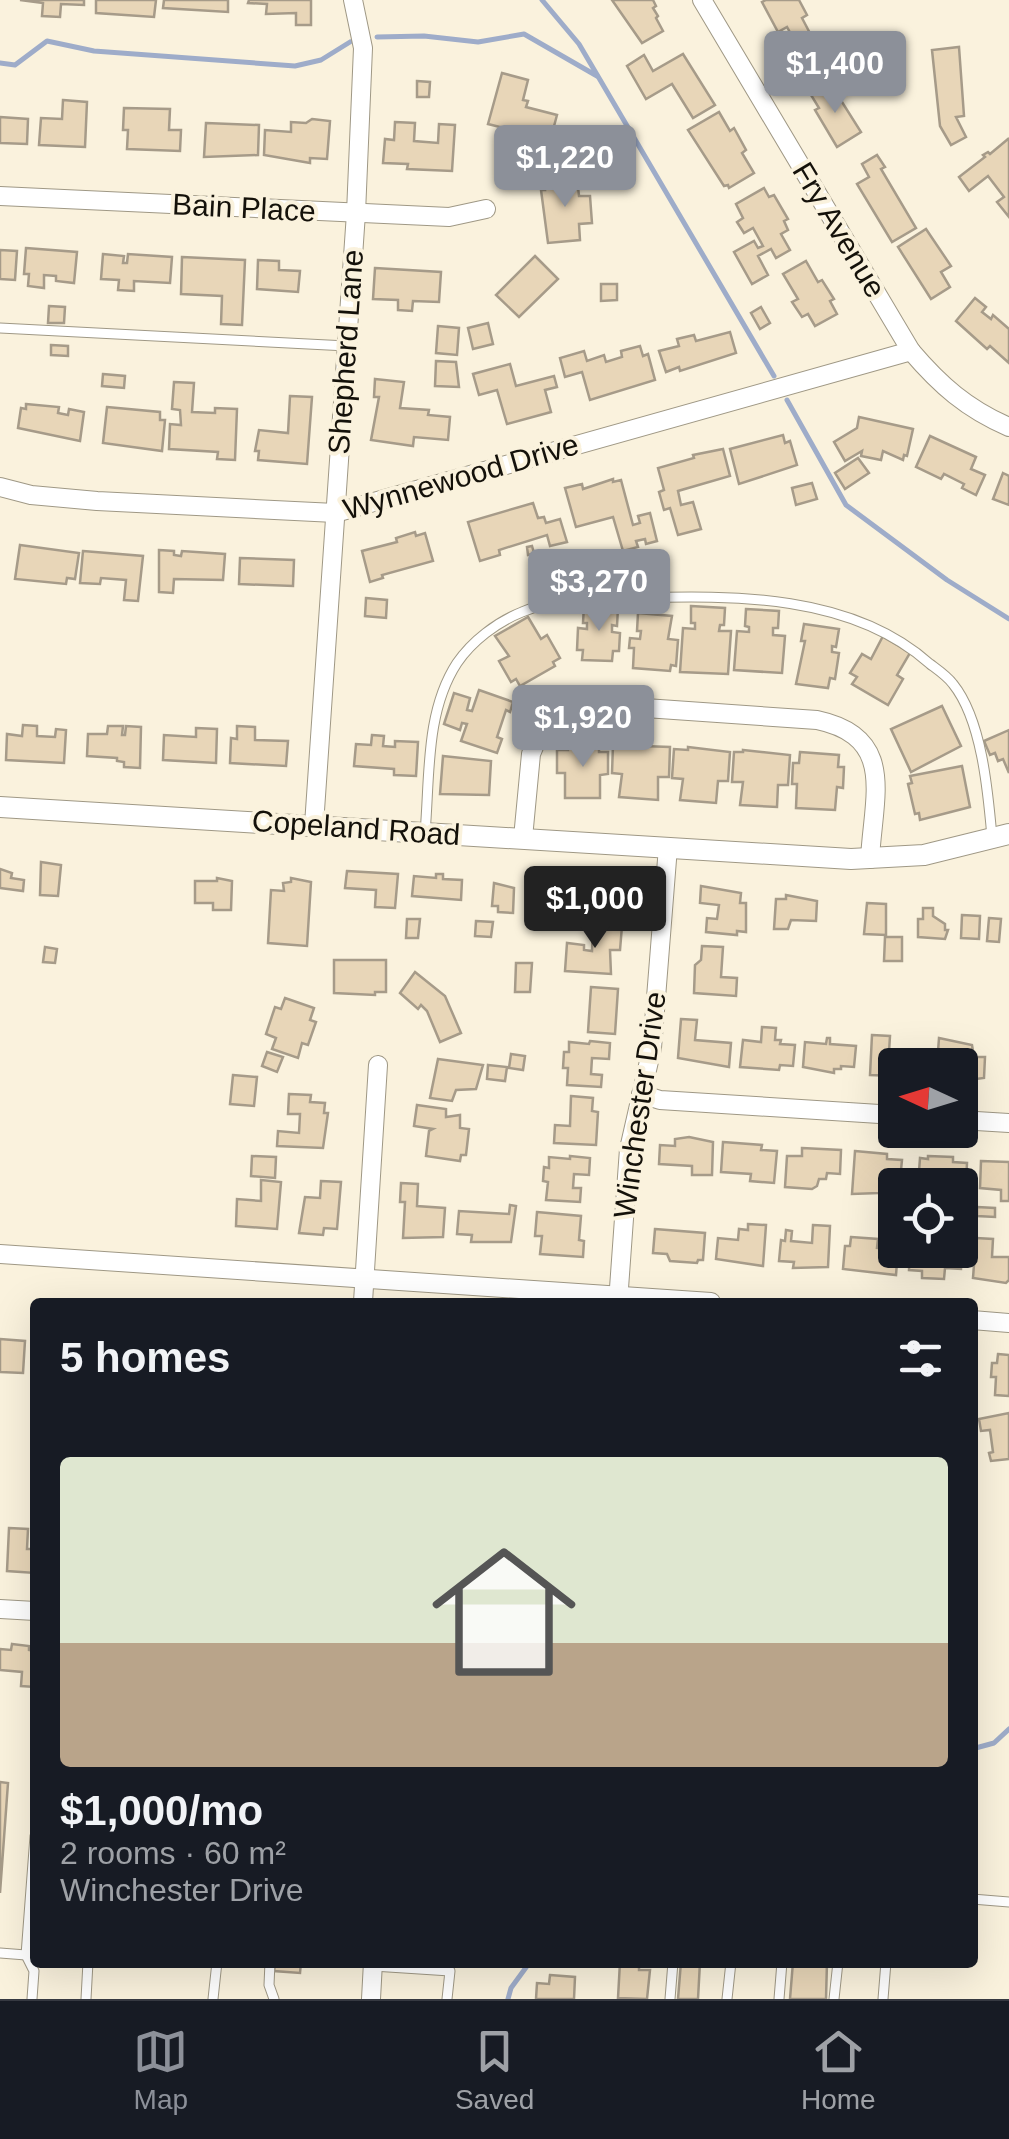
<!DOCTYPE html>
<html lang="en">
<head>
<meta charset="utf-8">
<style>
  body { margin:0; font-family:Helvetica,sans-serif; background:#242831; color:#f1f3f6; height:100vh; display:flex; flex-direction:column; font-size:38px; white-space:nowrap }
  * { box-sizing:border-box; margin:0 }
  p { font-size:32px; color:#9ea1a6 }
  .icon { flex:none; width:55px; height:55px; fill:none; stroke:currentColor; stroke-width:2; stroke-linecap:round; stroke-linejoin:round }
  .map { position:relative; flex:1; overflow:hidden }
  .details { position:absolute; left:30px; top:1298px; width:948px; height:670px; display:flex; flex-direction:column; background:#171b24; border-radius:10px; box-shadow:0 10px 40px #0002 }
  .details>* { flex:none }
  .needle { width:65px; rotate:274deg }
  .fabs { position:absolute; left:878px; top:1048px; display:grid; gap:20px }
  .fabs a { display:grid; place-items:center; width:100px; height:100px; border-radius:10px; background:#171b24; box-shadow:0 10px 40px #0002; font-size:50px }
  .price { position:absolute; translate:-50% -85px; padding:0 22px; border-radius:10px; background:#8c9099; color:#fff; font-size:32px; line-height:65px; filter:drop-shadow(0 2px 5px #0008) }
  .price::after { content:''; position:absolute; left:50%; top:60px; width:30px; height:22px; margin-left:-15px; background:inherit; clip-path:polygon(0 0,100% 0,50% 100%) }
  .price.selected { background:#222; color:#fff }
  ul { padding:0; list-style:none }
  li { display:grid; align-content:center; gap:20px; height:530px; padding:0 30px }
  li+li { border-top:2px solid #363941 }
  li span { display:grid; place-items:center; height:310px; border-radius:10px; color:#555 }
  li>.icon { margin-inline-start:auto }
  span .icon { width:180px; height:180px; fill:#fffc; stroke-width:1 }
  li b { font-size:42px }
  h2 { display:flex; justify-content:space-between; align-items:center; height:120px; padding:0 30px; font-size:42px }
  .tabs { display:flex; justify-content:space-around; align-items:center; height:140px; border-top:2px solid #363941; background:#171b24; font-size:28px; color:#9ea1a6 }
  .tabs a { display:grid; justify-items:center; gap:5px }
  .tabs .selected { color:#8c9099 }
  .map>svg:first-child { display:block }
</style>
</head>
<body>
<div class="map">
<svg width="1009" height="1999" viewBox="0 0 1009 1999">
  <rect width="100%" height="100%" fill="#faf2dd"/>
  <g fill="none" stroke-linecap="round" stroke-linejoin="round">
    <g stroke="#9eacc9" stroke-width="5">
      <path d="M542,0L579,44L774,376"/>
      <path d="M377,37L424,36L478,42L524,34L597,76"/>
      <path d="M0,63L15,65L47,41L94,51L295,66L321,60L350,42"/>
      <path d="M787,400L846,505L947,580L1009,619"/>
      <path d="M972,1749L994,1743L1009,1729"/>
      <path d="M508,1999L511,1988L530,1962"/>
    </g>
  </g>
  <g fill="#e8d6b8" stroke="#a69b89" stroke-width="2.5">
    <path d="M20,0H84V5L61,4L60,17L42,16L43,3Z"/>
    <path d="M96,0H156L154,17L96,13Z"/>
    <path d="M164,0H228V12L163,8Z"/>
    <path d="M249,0H311V25H296V13L266,14L267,4L248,3Z"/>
    <path d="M612,0H653L656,6L653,8L658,16L656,18L663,31L642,43Z"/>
    <path d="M766,0H799L807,15L802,18L813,39L798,47L787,27L778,32L762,2Z"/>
    <path d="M959,47L964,116L956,117L966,137L951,145L940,126L932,50Z"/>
    <path d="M683,54L715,105L693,118L672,84L646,99L627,66L644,55L653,71Z"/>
    <path d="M502,73L528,80L523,100L528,101L526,107L557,115L550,141L540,139L539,144L522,139L524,133L488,124Z"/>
    <path d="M417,81L430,82L429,97H417Z"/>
    <path d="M830,83L861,132L837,147L815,110L819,108L811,95Z"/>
    <path d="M63,100L87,102L85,147L39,145L41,118L62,119Z"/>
    <path d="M124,108L170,109L169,130H181L180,151L127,149L128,130H123Z"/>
    <path d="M719,112L730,131L734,128L746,150L742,153L754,173L729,188L728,185L724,186L688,130Z"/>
    <path d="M0,117L28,119L27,144L0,143Z"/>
    <path d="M312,119L330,121L327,159L310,158V163L264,155L265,130L291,132V122L306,123Z"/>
    <path d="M395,122L415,123L414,141L438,143L439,124L455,125L452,171L407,169L408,164L383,163L385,139L394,140Z"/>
    <path d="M206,123L259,125L258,155L204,157Z"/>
    <path d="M1008,139L1009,141V217L997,202L1004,197L988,176L969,191L959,177L985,157L983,155L988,152L990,154Z"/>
    <path d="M877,155L885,167L881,169L916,228L892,242L857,184L869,177L862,164Z"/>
    <path d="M577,178L579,196H590L592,223L579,224L580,240L548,243L541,190H545L544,181Z"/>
    <path d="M764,188L769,197L774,195L788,219L784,221L788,230L781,234L790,250L776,258L771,249L758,256L768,275L752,284L734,252L754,241L758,248L763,246L753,228L744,233L737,222L743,218L736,204Z"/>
    <path d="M926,229L951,266L941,272L950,287L931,299L898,247Z"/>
    <path d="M26,248L77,252L74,283L56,281V276L44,275V288L28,286L29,274H24Z"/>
    <path d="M0,250L17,251L15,280L0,279Z"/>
    <path d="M103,254L124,256L123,263H127L128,254L172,257L170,283L134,281V291L118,290L119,280L101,279Z"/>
    <path d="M535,256L558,279L519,317L496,295Z"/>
    <path d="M182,257L245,260L242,325L221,324L222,296L181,294Z"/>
    <path d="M258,260L279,261V270L300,271L298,292L257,289Z"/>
    <path d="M806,261L818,282L822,280L834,299L830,301L837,314L815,326L808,314L802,317L792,302L798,299L783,274Z"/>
    <path d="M375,268L441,272L439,302L413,301L412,311L398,310V300L373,299Z"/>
    <path d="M601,284H617V300L601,301Z"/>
    <path d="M975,298L986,307L982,312L991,319L993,315L1009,329V363L990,346L987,349L956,321Z"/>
    <path d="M49,306L65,307L64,323H48Z"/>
    <path d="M761,307L770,323L760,329L751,313Z"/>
    <path d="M488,323L493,344L473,349L468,328Z"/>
    <path d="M438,326L459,328L457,355L436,353Z"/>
    <path d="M730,332L736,353L680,371L679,367L666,372L659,351L679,346L677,339L694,335L696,341Z"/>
    <path d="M51,345L68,346V356L51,355Z"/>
    <path d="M640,346L643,356L648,354L655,380L590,400L582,372L565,377L560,358L584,351L587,361L604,355L606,362L622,357L621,351Z"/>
    <path d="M436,361L456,362L459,387L435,386Z"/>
    <path d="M510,364L516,386L554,376L557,387L545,390L551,412L507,424L497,390L479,395L473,374Z"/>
    <path d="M103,374L125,376L124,388L102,386Z"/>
    <path d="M375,379L404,382L400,408L429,410L428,415L450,417L448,440L414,437L413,446L371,440L379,397H374Z"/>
    <path d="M174,382L194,383L192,412L215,413V408L237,409L235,460L217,459L218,452L169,449L170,424L181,425L180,410L172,409Z"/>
    <path d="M290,396L312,397L307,464L258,460L259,451H255L259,430L288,433Z"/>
    <path d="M26,404L59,407L58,413L68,415L69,409L84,412L80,441L18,428L21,408L26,409Z"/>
    <path d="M107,407L160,412V420H165L162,451L103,443Z"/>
    <path d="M859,417L913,429L907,456L904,455L903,460L883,451L881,460L861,456L862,451L845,461L834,442L857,428Z"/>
    <path d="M783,435L785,443L790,441L797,465L739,484L730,449Z"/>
    <path d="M930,436L976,457L971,469L985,475L976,495L962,488L964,484L944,474L941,479L916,467Z"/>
    <path d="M723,449L730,476L678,491L681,505L693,502L701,529L678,535L670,508L664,510L659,492L664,490L658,468L694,458L693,455Z"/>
    <path d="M858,458L869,473L845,489L835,473Z"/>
    <path d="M1003,473L1009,476V505L993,499Z"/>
    <path d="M613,479V482L621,480L633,525L640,523L638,516L650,513L657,541L646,544L645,539L636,541L638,547L623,551L613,517L576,527L565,488L582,484L583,489Z"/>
    <path d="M812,483L817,499L796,505L792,488Z"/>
    <path d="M533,503L538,518L544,517L546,523L560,519L567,542L550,546L547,535L499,550L500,555L480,561L468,522Z"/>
    <path d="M415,532L416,536L425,533L433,561L382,575L383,578L370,582L362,551L397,542L396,538Z"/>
    <path d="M20,545L79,553L75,579L67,578L66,584L15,579Z"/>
    <path d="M532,546L534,553L542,551L546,568L536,571L532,554L528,555L527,547Z"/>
    <path d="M159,550L174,551V555L181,556L182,551L225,554L223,580L174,579L173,593L159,592Z"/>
    <path d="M83,551L143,556L138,601L124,600L126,580L101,578L100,584L80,583Z"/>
    <path d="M240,558L294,560L293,586L239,584Z"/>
    <path d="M366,598L387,600L386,618L365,616Z"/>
    <path d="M584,605L618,608L617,626L612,625V632L620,633L619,651H613L612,661L582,660L583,650H577L578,628L587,629V623H583Z"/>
    <path d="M691,606L725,608L724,625H720L719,631H731L728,674L680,672L683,628L695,629V623H691Z"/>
    <path d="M746,609L779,611L778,628H773V635L785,636L782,673L734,670L737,631L749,632V627L745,626Z"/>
    <path d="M638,613L672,616L668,639L678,640L676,666L671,665L670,671L633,668L634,648H629L630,638L640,639L641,631H637Z"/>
    <path d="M528,617L541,639L547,635L560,658L553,662L555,666L520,686L516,679L511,682L499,661L509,656L495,636Z"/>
    <path d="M804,624L839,629L836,647L832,646V652L839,653L835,679L830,678L828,688L796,684L805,641H801Z"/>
    <path d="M883,636L910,653L897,675L903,679L888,705L852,684L857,677L850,673L862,654L871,659Z"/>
    <path d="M479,690L513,702L510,712L506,710L497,737L502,739L497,753L461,741L467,724L462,723L460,730L444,724L454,693L470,698L467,710L472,711Z"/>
    <path d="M942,706L961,746L911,772L891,729Z"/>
    <path d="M23,725L37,726V736L55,737L56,729L66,730L64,763L6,760L7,734L22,736Z"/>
    <path d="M108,726H123L122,735H125L126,726L141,727L140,768L124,767V762L117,761V758L87,756L88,734H107Z"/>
    <path d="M237,726L255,727V740L288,741L286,766L230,763L231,738L237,739Z"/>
    <path d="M196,728L217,729L216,763L163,760L164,735L196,737Z"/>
    <path d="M1009,730V773L1003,759L998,761L995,753L990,755L984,741Z"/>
    <path d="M372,735L384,736L383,746L395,747V741L418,742L416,776L394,775V769L354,766L356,744L371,745Z"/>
    <path d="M568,743H599V752H608V774L600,775V798H565V773H557V750H568Z"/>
    <path d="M613,745L670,747L669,777H658V800L619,797L622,774L612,773Z"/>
    <path d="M688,747L730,752L728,781H718L716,803L680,800L683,779L672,778L674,749L688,750Z"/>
    <path d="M743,750L790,755L788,785H778L777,807L740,805L743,782H732L734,752H743Z"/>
    <path d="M800,752L839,755L838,767H844L843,788L837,787L835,810L796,808L797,784H792L793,763H799Z"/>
    <path d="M443,756L491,761L489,795L440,794Z"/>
    <path d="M962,766L970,807L920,820L919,813L915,814L908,784L912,783L910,776Z"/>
    <path d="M41,862L61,865L58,896L40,895Z"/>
    <path d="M0,869L12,873L11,878L24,880L23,891L0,888Z"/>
    <path d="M347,871L398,874L395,908L375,907L376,890L345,888Z"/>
    <path d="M578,871L624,876V918L572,915V903L598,904L599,893L576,891Z"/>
    <path d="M436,874H443V879L462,880L461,900L412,896L414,876L436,878Z"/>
    <path d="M217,878L232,881L231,910H213V903H195V881H217Z"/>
    <path d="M291,878L311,882L307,946L268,943L271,890L284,891L283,883L291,882Z"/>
    <path d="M494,883L514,888L513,913L498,912V906H492Z"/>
    <path d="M701,886L741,893L740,903H746V932L737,931V935L706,932L707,918L717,919L719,905L700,903Z"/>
    <path d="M786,895L817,901L816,921L791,920L788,929H774L776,899H786Z"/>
    <path d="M867,903L886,904V935L864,934Z"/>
    <path d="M923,908H933V916L945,924V930H948L945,939L918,937V919H923Z"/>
    <path d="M962,915L980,916L979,939L961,938Z"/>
    <path d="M989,918L1001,919L999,942L987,941Z"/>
    <path d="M407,919H420L418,938H406Z"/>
    <path d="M476,921L493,922L491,937L475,936Z"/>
    <path d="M593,925L622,926L620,950H610L611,974L565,971L567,943L584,945V950L592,951Z"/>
    <path d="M885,937H902V961H884Z"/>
    <path d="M702,946L723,947L721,977L737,978L736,996L694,993L695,965L701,960Z"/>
    <path d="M45,947L57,949L55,963L43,962Z"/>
    <path d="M334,960H386V992H375V995L334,993Z"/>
    <path d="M516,963H532L530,992H515Z"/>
    <path d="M415,972L445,996L461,1033L440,1042L427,1011L421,1005L418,1009L400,993Z"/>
    <path d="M591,987L618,989L615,1034L588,1032Z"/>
    <path d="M285,998L314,1008L310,1020L316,1022L308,1045L302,1043L298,1058L272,1049L276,1038L266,1034L275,1007L281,1009Z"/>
    <path d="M681,1019L697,1020L695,1040L731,1043L729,1067L678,1058Z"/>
    <path d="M762,1027L776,1028L775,1040H781L780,1044L795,1045L793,1066L780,1065L779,1070L740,1067L743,1040L761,1042Z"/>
    <path d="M872,1035L890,1036L889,1052L918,1054L917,1065H895V1076L870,1075Z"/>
    <path d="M827,1038H830V1044L856,1046L854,1067L841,1066V1069H834V1073L803,1067L805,1042L826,1044Z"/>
    <path d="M939,1038L972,1045L974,1057H985L984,1078L960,1081V1065H937Z"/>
    <path d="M590,1041L610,1043L609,1059L592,1058L591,1074L602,1075L601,1087L567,1085L568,1068H563L564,1052H569V1042L589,1044Z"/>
    <path d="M267,1052L283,1057L277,1072L262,1066Z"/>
    <path d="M511,1054L525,1056L523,1070L509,1068Z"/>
    <path d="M438,1059L483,1065L476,1089L456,1090L452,1101L430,1098Z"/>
    <path d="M488,1065L507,1067L505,1081L487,1079Z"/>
    <path d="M233,1075L257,1077L254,1106L230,1104Z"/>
    <path d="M289,1094L311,1095L310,1102L325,1103L324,1113H328L323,1148L277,1146L278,1131L299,1133L300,1114H288Z"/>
    <path d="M571,1096L593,1098L592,1111L598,1112L596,1145L554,1143L555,1125L570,1126Z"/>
    <path d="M417,1105L446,1109V1117L460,1115V1128L469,1129L466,1155H461L460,1161L426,1156L429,1131L433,1129L414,1126Z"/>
    <path d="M689,1137L713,1142L712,1175H692V1166L659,1164L660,1145L675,1146V1139Z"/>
    <path d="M723,1142L762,1145L761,1150L777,1151L774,1183L750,1181L751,1174L721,1172Z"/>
    <path d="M802,1148L841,1150L840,1174L827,1173L826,1179H819L817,1186L812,1189L785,1187L787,1156H802Z"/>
    <path d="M855,1151L887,1154V1159L902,1160L900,1180L885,1179L884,1188L879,1193L852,1194Z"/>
    <path d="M252,1156L276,1157L275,1178L251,1176Z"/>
    <path d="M570,1156L590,1158L589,1175L574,1174L573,1188H581L580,1202L546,1200L548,1182L543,1181L544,1167L549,1168V1157L570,1159Z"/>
    <path d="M928,1156L953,1157V1162L967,1163L966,1184L918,1185L920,1158L928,1159Z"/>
    <path d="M981,1161L1009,1162V1201H1001V1190L980,1188Z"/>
    <path d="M261,1180L281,1182L277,1229L236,1226L237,1199L261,1201Z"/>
    <path d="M321,1181L341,1182L337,1229L324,1228L323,1235L299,1233L305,1197L320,1198Z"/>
    <path d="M401,1183L418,1184L417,1206L445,1208L443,1237L403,1238L405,1202H400Z"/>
    <path d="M510,1205L516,1206L511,1242H471L472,1235L457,1234L459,1211L509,1214Z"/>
    <path d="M977,1207L995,1208V1217L977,1216Z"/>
    <path d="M537,1212L581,1216L579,1240L584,1241L583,1257L540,1254L542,1236H535Z"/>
    <path d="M748,1224L766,1225L763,1266L716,1259L718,1238L738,1240L739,1229L748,1230Z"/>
    <path d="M813,1225L830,1226L828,1267L793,1268L794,1262L779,1261L781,1240L785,1241L786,1230L792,1231L791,1241L812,1243Z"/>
    <path d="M655,1229L705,1233L703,1260H698L697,1263L670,1261L667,1254L653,1253Z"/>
    <path d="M851,1237L878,1239L877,1248L898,1250L896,1275L843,1269L845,1246H850Z"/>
    <path d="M976,1238L993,1239L992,1257H1009V1280L1006,1283L973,1278Z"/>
    <path d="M910,1250L962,1253L961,1269L945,1268L944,1279L922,1278V1271L909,1270Z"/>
    <path d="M0,1339L25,1341L23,1373L0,1372Z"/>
    <path d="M998,1354L1009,1355V1396L995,1395L996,1377H991L992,1363H997Z"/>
    <path d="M1009,1413V1459L991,1461L989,1453L993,1452L990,1430L981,1431L979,1419Z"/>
    <path d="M9,1528L28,1529L27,1549H35V1573L7,1571Z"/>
    <path d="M12,1644L29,1646V1650L35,1651V1687L21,1686L22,1672L0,1670V1649L11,1650Z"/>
    <path d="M0,1782L8,1783L0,1893Z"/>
    <path d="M275,1962H301L300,1973L274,1971Z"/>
    <path d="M620,1962L639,1963V1970H650L647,1999L618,1998Z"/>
    <path d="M681,1962H700L698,1999H678Z"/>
    <path d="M793,1962H827L826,1999H790Z"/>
    <path d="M550,1975L575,1977L574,1999H536L537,1983L549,1984Z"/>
  </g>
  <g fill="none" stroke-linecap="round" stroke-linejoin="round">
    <g stroke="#9f9885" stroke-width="11">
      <g id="service">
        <path d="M0,328L347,346"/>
        <path d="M425,833C430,777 425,712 457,663C472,641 497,622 522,612C557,597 597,599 634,598C734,595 852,594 930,664C938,670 947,676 953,684C982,720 988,792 992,837"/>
        <path d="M972,1899L1009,1902"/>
        <path d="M0,1953L26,1955"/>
        <path d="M270,1962L269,1985L274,1999"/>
        <path d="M373,1966L450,1971L447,1999"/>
        <path d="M32,1999L34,1971L26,1955L35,1836"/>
        <path d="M86,1999L88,1962"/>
        <path d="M213,1999L217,1962"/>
        <path d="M670,1999L673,1962"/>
        <path d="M727,1999L731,1962"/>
        <path d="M779,1999L782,1962"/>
        <path d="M834,1999L838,1962"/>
        <path d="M883,1999L886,1962"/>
      </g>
    </g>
    <g stroke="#9f9885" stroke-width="20">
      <g id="minor">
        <path d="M702,0L911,351C940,385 967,409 1009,427"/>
        <path d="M0,196L449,217L486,209"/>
        <path d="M0,487L31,495L97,501L335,513L911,351"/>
        <path d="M314,825L356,213L363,48L353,0"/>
        <path d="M523,838L531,754L541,730L565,707L602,705L817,720C897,737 873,797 870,859"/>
        <path d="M641,1094L660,1100L895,1115"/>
        <path d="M960,1120L1009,1123"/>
        <path d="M0,1254L711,1302"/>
        <path d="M363,1302L378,1065"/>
        <path d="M618,1302L629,1149L652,1048L668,847"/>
        <path d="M972,1320L1009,1323"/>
        <path d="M0,1609L35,1611"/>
        <path d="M371,1999L373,1962"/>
      </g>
    </g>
    <g stroke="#9f9885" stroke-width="22">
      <path id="tertiary" d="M0,807L851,859L924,855L1009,834"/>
    </g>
    <use href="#service" stroke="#fff" stroke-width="9"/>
    <use href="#minor" stroke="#fff" stroke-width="18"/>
    <use href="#tertiary" stroke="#fff" stroke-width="20"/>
  </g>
  <g text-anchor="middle" stroke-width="8" stroke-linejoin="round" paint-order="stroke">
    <g font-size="30" fill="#14110a" stroke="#faf2dd">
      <text transform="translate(244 208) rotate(3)" y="10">Bain Place</text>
      <text transform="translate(839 230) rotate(59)" y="10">Fry Avenue</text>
      <text transform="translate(346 352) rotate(-86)" y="10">Shepherd Lane</text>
      <text transform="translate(461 477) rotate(-16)" y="10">Wynnewood Drive</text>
      <text transform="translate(356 828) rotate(4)" y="10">Copeland Road</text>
      <text transform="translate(640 1105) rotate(-82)" y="10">Winchester Drive</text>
    </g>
  </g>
</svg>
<div class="fabs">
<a><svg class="needle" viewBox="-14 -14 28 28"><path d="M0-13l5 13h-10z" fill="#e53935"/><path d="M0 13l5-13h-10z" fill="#9ea1a6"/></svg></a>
<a><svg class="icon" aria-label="locate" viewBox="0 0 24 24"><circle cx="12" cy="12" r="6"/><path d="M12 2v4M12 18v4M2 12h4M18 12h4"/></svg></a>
</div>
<b class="price" style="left:835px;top:116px">$1,400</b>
<b class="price" style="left:565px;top:210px">$1,220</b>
<b class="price" style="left:599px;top:634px">$3,270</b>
<b class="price" style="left:583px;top:770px">$1,920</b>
<b class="price selected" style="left:595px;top:951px">$1,000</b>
<section class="details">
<h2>5 homes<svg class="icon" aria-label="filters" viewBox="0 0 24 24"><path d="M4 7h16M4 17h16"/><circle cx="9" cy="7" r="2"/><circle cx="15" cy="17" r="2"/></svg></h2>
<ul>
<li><span style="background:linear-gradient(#dfe7d0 60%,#b9a48a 0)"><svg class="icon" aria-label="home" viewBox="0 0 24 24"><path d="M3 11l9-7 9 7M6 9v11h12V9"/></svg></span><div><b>$1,000/mo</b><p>2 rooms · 60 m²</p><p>Winchester Drive</p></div></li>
</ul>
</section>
</div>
<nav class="tabs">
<a class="selected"><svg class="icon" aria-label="map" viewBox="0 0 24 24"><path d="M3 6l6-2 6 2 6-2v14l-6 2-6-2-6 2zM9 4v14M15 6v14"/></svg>Map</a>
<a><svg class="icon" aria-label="saved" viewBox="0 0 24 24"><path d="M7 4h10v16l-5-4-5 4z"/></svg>Saved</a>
<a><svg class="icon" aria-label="home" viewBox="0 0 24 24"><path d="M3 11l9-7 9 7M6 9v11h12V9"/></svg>Home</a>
</nav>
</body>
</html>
